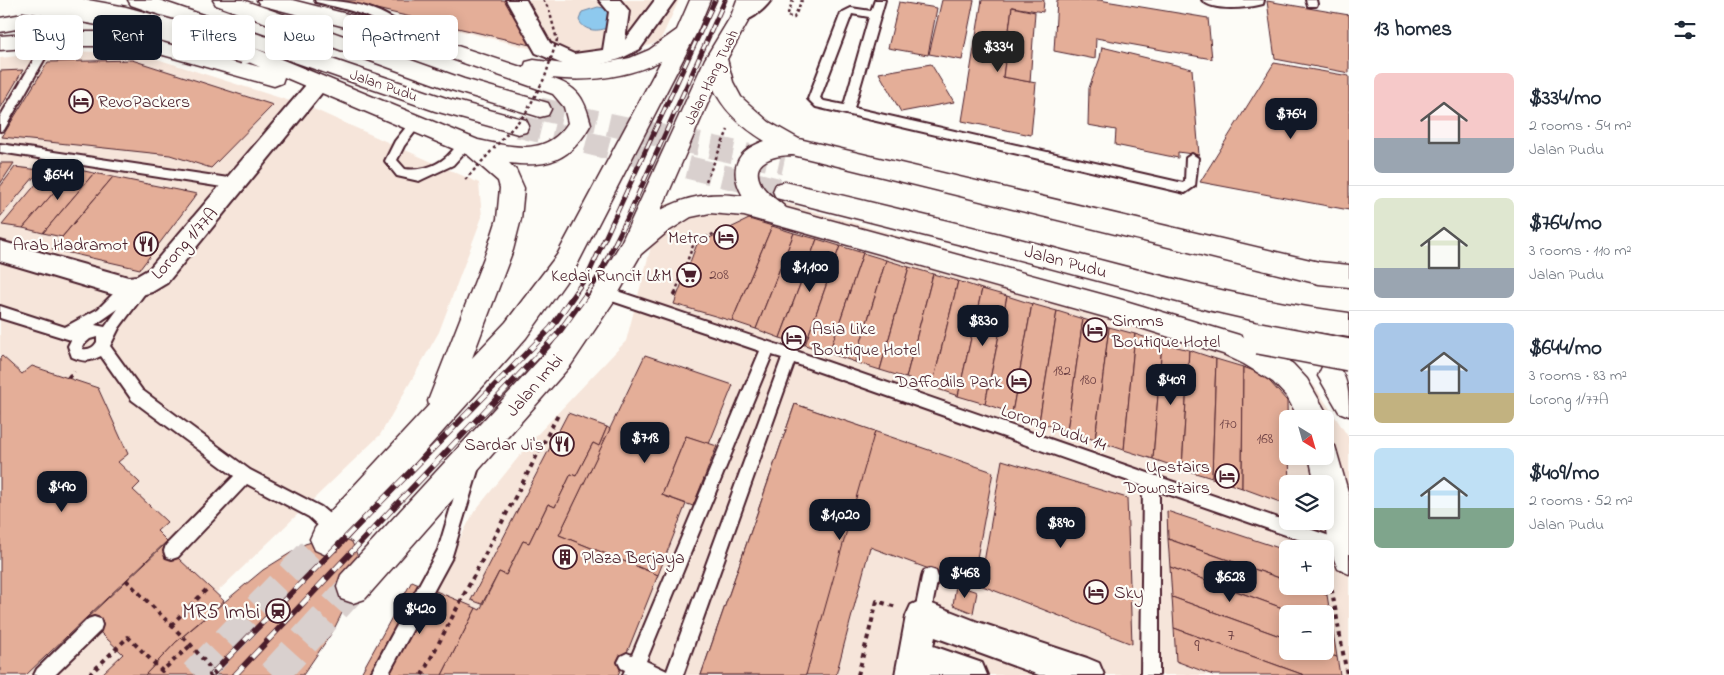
<!DOCTYPE html>
<html lang="en">
<head>
<meta charset="utf-8">
<style>
  body { margin:0; font-family:"Indie Flower",sans-serif; background:#f6f6f7; color:#1f2937; height:100vh; display:flex; flex-direction:column; font-size:19px; white-space:nowrap }
  * { box-sizing:border-box; margin:0 }
  p { font-size:16px; color:#747a83 }
  .icon { flex:none; width:28px; height:28px; fill:none; stroke:currentColor; stroke-width:2; stroke-linecap:round; stroke-linejoin:round }
  .map { position:relative; flex:1; overflow:hidden }
  .drawer { display:flex; flex-direction:column; background:#fff; width:375px }
  .drawer>* { flex:none }
  .top-card { position:absolute; left:15px; top:15px; width:475px; height:45px; display:flex; gap:10px }
  .needle { width:32px; rotate:143deg }
  .buttons { position:absolute; left:1279px; top:410px; display:grid; gap:10px }
  .buttons a { display:grid; place-items:center; width:55px; height:55px; border-radius:8px; background:#fff; box-shadow:0 2px 12px #0003; font-size:25px }
  .price { position:absolute; translate:-50% -42px; padding:0 11px; border-radius:10px; background:#111827; color:#fff; font-size:16px; line-height:32px; filter:drop-shadow(0 1px 2px #0008) }
  .price::after { content:''; position:absolute; left:50%; top:30px; width:15px; height:11px; margin-left:-8px; background:inherit; clip-path:polygon(0 0,100% 0,50% 100%) }
  .price.on { background:#222; color:#fff }
  ul { padding:0; list-style:none }
  li { display:flex; align-items:center; gap:15px; height:125px; padding:0 25px }
  li+li { border-top:1px solid #e0e1e3 }
  li span { display:grid; place-items:center; flex:none; width:140px; height:100px; border-radius:8px; color:#555 }
  li>.icon { margin-inline-start:auto }
  span .icon { width:60px; height:60px; fill:#fffc; stroke-width:1 }
  li b { font-size:21px }
  h2 { display:flex; justify-content:space-between; align-items:center; height:60px; padding:0 25px; font-size:21px }
  .chip { padding:0 18px; border-radius:8px; background:#fff; box-shadow:0 2px 12px #0003; font-size:18px; line-height:45px }
  .chip.on { background:#111827; color:#fff }
  main { display:flex; flex:1; min-height:0 }
  .map>svg:first-child { display:block }
</style>
</head>
<body>
<main>
<div class="map">
<svg width="1349" height="675" viewBox="0 0 1349 675">
  <rect width="100%" height="100%" fill="#fdfcf7"/>
  <filter id="ink" filterUnits="userSpaceOnUse"><feTurbulence type="fractalNoise" baseFrequency=".02" numOctaves="2"/><feDisplacementMap in="SourceGraphic" scale="10" xChannelSelector="R" yChannelSelector="G"/><feConvolveMatrix kernelMatrix="1 2 1 2 8 2 1 2 1" color-interpolation-filters="sRGB"/></filter>
  <g filter="url(#ink)">
    <g fill="#f6e5da" fill-rule="evenodd">
      <path d="M335,0H679L660,41L598,65Z"/>
      <path d="M61,51L138,53L309,107L479,183L482,217L439,332L380,435L131,675H0V58Z"/>
      <path d="M754,194L1278,346L1316,388L1349,438V675H388L474,512L534,438L626,341L662,205L712,195ZM1288,419H1325V456H1288ZM1288,484H1325V521H1288ZM1288,549H1325V586H1288ZM1288,614H1325V651H1288Z"/>
    </g>
    <path fill="#8ec9ee" stroke="#7385a0" d="M598,7L610,9L609,27C599,32 584,32 579,20L582,12Z"/>
    <g fill="#e4ae98" stroke="#4a1f2b">
      <path d="M338,0H516L543,48Z"/>
      <path d="M942,0H974L962,60L929,54Z"/>
      <path d="M982,0H1044L1043,12L1012,7L1003,77L1036,83L1031,135L962,121Z"/>
      <path d="M1057,0H1099L1208,18L1212,59L1096,38L1095,59L1054,51Z"/>
      <path d="M1267,1L1349,15V73L1275,59Z"/>
      <path d="M899,2L937,8L928,55L888,48Z"/>
      <path d="M1012,7L1035,12L1030,82L1003,77Z"/>
      <path d="M1102,47L1192,69L1199,155L1178,152V158L1115,145L1116,130L1088,125L1089,88L1100,58Z"/>
      <path d="M132,60L273,105L211,168L170,155L2,137L48,62Z"/>
      <path d="M1274,63L1349,76V210L1200,182Z"/>
      <path d="M931,64L954,102L901,112L879,73Z"/>
      <path d="M23,70L0,109V71Z"/>
      <path d="M0,163H14L0,184Z"/>
      <path d="M52,165L74,169L23,228L2,225Z"/>
      <path d="M15,167L40,170L0,217V187Z"/>
      <path d="M74,169L94,173L43,233L23,228Z"/>
      <path d="M94,173L113,177L62,237L43,233Z"/>
      <path d="M113,177L197,194L140,269L52,249Z"/>
      <path d="M749,219L772,226L732,321L674,304L697,244Z"/>
      <path d="M772,226L794,233L756,329L732,321Z"/>
      <path d="M794,233L817,239L780,338L756,329Z"/>
      <path d="M817,239L840,246L805,345L780,338Z"/>
      <path d="M840,246L863,253L829,353L805,345Z"/>
      <path d="M863,253L886,260L855,362L829,353Z"/>
      <path d="M886,260L909,267L880,370L855,362Z"/>
      <path d="M909,267L933,274L906,378L880,370Z"/>
      <path d="M933,274L958,281L932,387L906,378Z"/>
      <path d="M958,281L982,289L958,396L932,387Z"/>
      <path d="M982,289L1007,296L985,404L958,396Z"/>
      <path d="M1007,296L1032,304L1012,413L985,404Z"/>
      <path d="M1032,304L1057,311L1039,422L1012,413Z"/>
      <path d="M1057,311L1083,319L1067,431L1039,422Z"/>
      <path d="M1083,319L1109,327L1095,440L1067,431Z"/>
      <path d="M1109,327L1135,334L1124,450L1095,440Z"/>
      <path d="M1135,334L1162,343L1153,459L1124,450Z"/>
      <path d="M1162,343L1189,350L1182,469L1153,459Z"/>
      <path d="M1189,350L1216,359L1212,478L1182,469Z"/>
      <path d="M645,355L733,385L709,444L686,436L662,495L686,504L658,575L559,535Z"/>
      <path d="M2,356L22,374L32,366L98,388L128,454L118,462L140,483L133,490L167,522L157,531L167,541L26,675H0V358Z"/>
      <path d="M1216,359L1243,367L1242,488L1212,478Z"/>
      <path d="M1243,367L1263,374L1287,401L1288,456H1289L1290,484H1288V505L1242,488Z"/>
      <path d="M795,404L993,472L972,585L870,547L836,675H701Z"/>
      <path d="M795,404L875,431L806,675H701Z"/>
      <path d="M568,413L607,427L599,446L593,443L576,476L571,474L555,507L548,504L529,543L523,541L506,575L499,572L482,604L471,600Z"/>
      <path d="M607,427L610,429L559,535L658,575L618,675H442L476,608L480,610L499,572L506,575L523,541L529,543L548,504L555,507L571,474L576,476L593,443L599,446Z"/>
      <path d="M686,436L717,446L693,506L662,495Z"/>
      <path d="M1002,460L1127,498L1132,644L980,585Z"/>
      <path d="M1167,511L1288,551V581L1168,539Z"/>
      <path d="M322,539H346L352,542L358,557L351,594L346,605L333,631L303,675H145L176,642L263,570L305,544Z"/>
      <path d="M1168,539L1288,581V586H1303L1327,595L1332,626L1325,623V614H1299L1170,567Z"/>
      <path d="M164,545L224,601L176,642L145,675H101L123,654L86,619Z"/>
      <path d="M1170,567L1299,614H1288V639L1172,597Z"/>
      <path d="M412,581L476,608L442,675H360Z"/>
      <path d="M956,585L977,592L973,613L953,605Z"/>
      <path d="M1325,585L1327,595L1303,586H1325Z"/>
      <path d="M1172,597L1288,639V651H1320L1337,657L1340,675H1304L1174,628Z"/>
      <path d="M1325,623L1332,626L1337,657L1320,651H1325Z"/>
      <path d="M1174,628L1304,675H1213L1176,661Z"/>
    </g>
    <g fill="none" stroke-linecap="round" stroke-linejoin="round">
      <g stroke="#d9d0ce" stroke-width="23" stroke-dasharray="23 12" stroke-linecap="butt">
        <path d="M540,109L784,163"/>
        <path d="M518,126L785,191"/>
      </g>
      <g stroke="#d9d0ce" stroke-width="31" stroke-dasharray="31 15" stroke-linecap="butt">
        <path d="M195,675L326,539"/>
        <path d="M273,675L353,587"/>
      </g>
      <g stroke="#4a1f2b" stroke-width="4">
        <g id="lane">
          <path d="M315,0C347,0 391,8 411,36L406,39L402,38C375,14 351,11 316,2Z"/>
          <path d="M875,0H885L854,108L1183,183L1185,181L1186,158L1192,154L1198,158L1195,186L1185,193L816,107L808,99L841,13L851,8L871,11ZM852,14L869,17L844,105L824,101L820,98Z"/>
          <path d="M1202,0H1264L1263,4C1248,8 1212,12 1202,0Z"/>
          <path d="M1306,0H1316L1317,4L1316,6H1308Z"/>
          <path d="M51,35L56,39L4,130L0,131V117L47,37Z"/>
          <path d="M415,120L421,124L404,146L397,160L405,169C419,171 434,167 445,158C453,152 457,142 466,140L472,144L453,165L423,179L419,181L397,176L385,161L395,141L411,121Z"/>
          <path d="M0,144L235,179L239,181L241,184L239,187L235,189L0,152Z"/>
          <path d="M143,280L148,281L150,285L148,289L119,328L110,346L142,390L250,470L321,507L340,523L342,529L340,535L334,537L328,535L309,517L247,484L178,557L172,559L166,557L164,551L166,545L234,476L132,400L101,356C89,362 84,362 72,357L68,346L71,340L0,318V306L65,327L98,309L123,284L128,282L134,287L138,281ZM118,309L105,327L95,325ZM97,337V342C94,347 89,350 83,349L82,346L90,339Z"/>
          <path d="M605,287L790,349L1347,542L1349,543V557L1159,491V675H1141L1143,486L794,363L683,675H623L625,670L621,668L618,662L621,656L627,653L632,655L760,351L600,297L598,293L600,289ZM772,355L782,358L667,671L646,661Z"/>
          <path d="M471,460L476,462L479,467L451,559L388,675H370L438,550L463,467L466,462Z"/>
          <path d="M930,569L936,571L938,577L930,616L928,622L922,624L916,622L914,616L922,577L924,571Z"/>
          <path d="M94,617L100,619L102,625L100,631L55,675H34L37,669L88,619Z"/>
        </g>
      </g>
      <g stroke="#4a1f2b" stroke-width="4">
        <g id="street">
          <path d="M506,0H526L550,43L574,54L603,50L609,12L599,0H620L629,11L625,40L655,0H675L640,49L620,59L595,66L572,68L536,53Z"/>
          <path d="M749,0H771C763,11 748,24 734,21L731,16Z"/>
          <path d="M318,77L325,79L329,84L325,89L167,283L152,292L128,299L0,261V241L128,277L137,276L149,269L311,79Z"/>
          <path d="M922,600L978,622L1087,658L1099,663L1104,675H1039L935,637L933,646L982,663L987,675H895L906,616L911,605Z"/>
        </g>
      </g>
      <g stroke="#4a1f2b" stroke-width="3">
        <g id="secondary">
          <path d="M128,0H159L449,99L526,120L529,126L526,132L518,134L435,111L254,48L478,140C512,147 546,157 568,123L564,107L553,94L400,41L260,5L257,0H292L406,29L524,68L526,62L534,60L564,64L594,65L630,58L649,50L677,30L690,0H710L696,34L575,269L526,338L337,550L326,555L315,550L310,539L315,528L429,405L428,401L487,250L497,219L500,188L498,181L468,155L284,77L282,83L274,86L131,46H51L0,50V36L51,32H131L260,67L237,57L234,52L237,47L245,45L251,47L131,5ZM661,61L557,255L506,322L472,358L513,250L521,219L524,188L516,170L509,163C549,168 571,160 591,124C584,97 578,87 551,78C589,82 626,78 661,61Z"/>
          <path d="M213,0H243L464,79L548,103L551,109L548,115L540,117L448,89L216,5Z"/>
          <path d="M737,0H757L751,16L727,59L733,82L741,97L769,122L799,139L1319,262L1349,265V287L1319,284L793,155C777,155 748,160 761,184C766,194 778,200 786,208L1119,299L1239,335L1264,346L1293,364L1307,379L1330,419L1325,429V419H1299L1287,397L1273,382L1244,364L1223,354L1119,321L744,216L710,213L691,217L667,232L641,254L614,301L571,365L365,599L353,603L341,599L337,587L341,575L551,347L596,285L621,243L705,59L731,16ZM714,89C724,112 744,128 765,141C736,150 728,170 743,196C713,192 688,195 661,210Z"/>
          <path d="M86,3L93,5L96,10L93,15L0,32V18Z"/>
          <path d="M785,182C878,204 972,226 1065,251C1159,275 1252,301 1349,313V337L1278,326L1208,310L997,254L776,198L773,191L776,184Z"/>
          <path d="M1332,363C1349,372 1349,395 1349,416L1339,412L1318,376L1322,367Z"/>
          <path d="M1325,442L1335,446L1349,495V574L1338,569C1325,539 1325,516 1325,484H1315L1309,456H1325Z"/>
        </g>
      </g>
      <g stroke="#4a1f2b" stroke-width="2.5" stroke-dasharray="3 3" stroke-linecap="butt">
        <path d="M793,0L787,16L794,18L802,0"/>
        <path d="M706,181L728,130"/>
        <path d="M675,293L694,243L724,229"/>
      </g>
      <g stroke="#4a1f2b" stroke-width="4" stroke-dasharray="4.5 4.5" stroke-linecap="butt">
        <path d="M674,296L676,292"/>
        <path d="M68,378L74,371"/>
        <path d="M1330,580L1347,675"/>
        <path d="M171,625L209,587"/>
        <path d="M89,675L128,637L162,671L191,645"/>
        <path d="M422,675L558,415"/>
        <path d="M858,675L877,601L896,607"/>
      </g>
      <use href="#lane" fill="#fdfcf7" fill-rule="evenodd"/>
      <use href="#street" fill="#fdfcf7" fill-rule="evenodd"/>
      <use href="#secondary" fill="#fdfcf7" fill-rule="evenodd"/>
      <g stroke="#4a1f2b" stroke-width="5">
        <g id="rail-far1">
          <path d="M575,293L589,273L715,0"/>
          <path d="M587,293L597,279L627,219L725,0"/>
        </g>
      </g>
      <g stroke="#4a1f2b" stroke-width="6">
        <g id="rail">
          <path d="M211,675L551,328L576,292"/>
          <path d="M235,675L557,335L588,292"/>
        </g>
      </g>
      <use href="#rail-far1" stroke="#fdfcf7" stroke-width="3" stroke-dasharray="9" stroke-linecap="butt"/>
      <use href="#rail" stroke="#fdfcf7" stroke-width="4.5" stroke-dasharray="12" stroke-linecap="butt"/>
      <g stroke="#4a1f2b" stroke-width="26" stroke-linecap="butt">
        <path id="secondary-bridge-far1" d="M24,0L123,18L245,52"/>
      </g>
      <g stroke="#4a1f2b" stroke-width="34" stroke-linecap="butt">
        <path id="secondary-bridge" d="M1259,338L1349,355"/>
      </g>
      <path stroke="#4a1f2b" stroke-width="2.5" stroke-dasharray="3 3" stroke-linecap="butt" d="M465,180L526,113L545,77L557,40L549,9L543,0"/>
      <path stroke="#4a1f2b" stroke-width="4" stroke-dasharray="4.5 4.5" stroke-linecap="butt" d="M126,580L191,645L216,675"/>
      <use href="#secondary-bridge-far1" stroke="#fdfcf7" stroke-width="23"/>
      <use href="#secondary-bridge" stroke="#fdfcf7" stroke-width="31"/>
    </g>
  </g>
  <defs>
    <g id="hotel-ring" transform="scale(1.25)"><circle r="9.5" fill="#fdfcf7" stroke="#4a1f2b" stroke-width="1.5"/><path d="M-6-4.5h1.5V1H6V5H4.5V3h-9V5H-6ZM-4 0a1.8 1.8 0 1 1 3.6 0ZM.5 0V-2.5h3Q6-2.5 6 0Z" fill="#4a1f2b"/></g>
    <g id="restaurant-ring" transform="scale(1.25)"><circle r="9.5" fill="#fdfcf7" stroke="#4a1f2b" stroke-width="1.5"/><path d="M-5-6h1v4h1v-4h1v4h1v-4h1v5L-1.5 .5V6h-2V.5L-5-1ZM5-6V6H3V1.5H1.5Q1.5-4 5-6Z" fill="#4a1f2b"/></g>
    <g id="supermarket-ring" transform="scale(1.25)"><circle r="9.5" fill="#fdfcf7" stroke="#4a1f2b" stroke-width="1.5"/><path d="M-6-5.5h2.5l.6 2H6L4.5 2H-2.5L-4.4-4H-6ZM-1.5 3.2a1.3 1.3 0 1 0 .1 0ZM3 3.2a1.3 1.3 0 1 0 .1 0Z" fill="#4a1f2b"/></g>
    <g id="building-ring" transform="scale(1.25)"><circle r="9.5" fill="#fdfcf7" stroke="#4a1f2b" stroke-width="1.5"/><path d="M-4-6H4V6H1V3H-1V6H-4ZM-2.5-4.3h1.7v1.8h-1.7ZM.8-4.3h1.7v1.8H.8ZM-2.5-1h1.7V.8h-1.7ZM.8-1h1.7V.8H.8Z" fill="#4a1f2b"/></g>
    <g id="station-ring" transform="scale(1.25)"><circle r="9.5" fill="#fdfcf7" stroke="#4a1f2b" stroke-width="1.5"/><path d="M-3-6H3Q5-6 5-4V2Q5 4 3 4L4.5 6H3L1.5 4h-3L-3 6H-4.5L-3 4Q-5 4-5 2V-4Q-5-6-3-6ZM-3.5-4v3h7v-3ZM-3.5 1v1.5H-2V1ZM2 1v1.5H3.5V1Z" fill="#4a1f2b"/></g>
  </defs>
  <g fill-rule="evenodd">
    <use href="#hotel-ring" x="81" y="101"/>
    <use href="#hotel-ring" x="726" y="237"/>
    <use href="#restaurant-ring" x="146" y="244"/>
    <use href="#supermarket-ring" x="689" y="275"/>
    <use href="#hotel-ring" x="1095" y="330"/>
    <use href="#hotel-ring" x="794" y="338"/>
    <use href="#hotel-ring" x="1019" y="381"/>
    <use href="#restaurant-ring" x="562" y="444"/>
    <use href="#hotel-ring" x="1227" y="476"/>
    <use href="#building-ring" x="565" y="557"/>
    <use href="#hotel-ring" x="1096" y="592"/>
    <use href="#station-ring" x="278" y="611"/>
  </g>
  <g text-anchor="middle" stroke-width="4.5" stroke-linejoin="round" paint-order="stroke">
    <g font-size="15" fill="#4a1f2b" stroke="#fdfcf7">
      <text transform="translate(711 77) rotate(-64)" y="5">Jalan Hang Tuah</text>
      <text transform="translate(384 85) rotate(19)" y="5">Jalan Pudu</text>
    </g>
    <g font-size="15" fill="#704346">
      <text x="719" y="279">208</text>
      <text x="1062" y="375">182</text>
      <text x="1088" y="384">180</text>
      <text x="1228" y="428">170</text>
      <text x="1265" y="443">168</text>
    </g>
    <g font-size="18" fill="#4a1f2b" stroke="#fdfcf7" text-anchor="end">
      <text x="98" y="107" text-anchor="start">RevoPackers</text>
      <text x="708" y="243">Metro</text>
      <text x="128" y="250">Arab Hadramot</text>
      <text x="672" y="281">Kedai Runcit L&amp;M</text>
      <text x="1112" y="326" text-anchor="start">Simms<tspan x="1112" dy="21">Boutique Hotel</tspan></text>
      <text x="812" y="334" text-anchor="start">Asia Like<tspan x="812" dy="21">Boutique Hotel</tspan></text>
      <text x="1002" y="387">Daffodils Park</text>
      <text x="544" y="450">Sardar Ji's</text>
      <text x="1210" y="472">Upstairs<tspan x="1210" dy="21">Downstairs</tspan></text>
      <text x="582" y="563" text-anchor="start">Plaza Berjaya</text>
      <text x="1114" y="598" text-anchor="start">Sky</text>
    </g>
    <g font-size="18" fill="#4a1f2b" stroke="#fdfcf7">
      <text transform="translate(184 243) rotate(-48)" y="6">Lorong 1/77A</text>
      <text transform="translate(1066 261) rotate(15)" y="6">Jalan Pudu</text>
      <text transform="translate(534 385) rotate(-49)" y="6">Jalan Imbi</text>
      <text transform="translate(1054 427) rotate(19)" y="6">Lorong Pudu 14</text>
    </g>
    <g font-size="18" fill="#704346">
      <text x="1231" y="640">7</text>
      <text x="1197" y="651">9</text>
    </g>
    <g font-size="21" fill="#4a1f2b" stroke="#fdfcf7" text-anchor="end">
      <text x="260" y="618">MR5 Imbi</text>
    </g>
  </g>
</svg>
<div class="buttons">
<a><svg class="needle" viewBox="-14 -14 28 28"><path d="M0-13l5 13h-10z" fill="#e53935"/><path d="M0 13l5-13h-10z" fill="#747a83"/></svg></a>
<a><svg class="icon" aria-label="layers" viewBox="0 0 24 24"><path d="M12 4l9 5-9 5-9-5zM3 14l9 5 9-5"/></svg></a>
<a>+</a>
<a>−</a>
</div>
<b class="price on" style="left:998px;top:73px">$334</b>
<b class="price" style="left:1291px;top:140px">$764</b>
<b class="price" style="left:58px;top:201px">$644</b>
<b class="price" style="left:810px;top:293px">$1,100</b>
<b class="price" style="left:983px;top:347px">$830</b>
<b class="price" style="left:1171px;top:406px">$409</b>
<b class="price" style="left:645px;top:464px">$718</b>
<b class="price" style="left:62px;top:513px">$490</b>
<b class="price" style="left:840px;top:541px">$1,020</b>
<b class="price" style="left:1061px;top:549px">$890</b>
<b class="price" style="left:965px;top:599px">$468</b>
<b class="price" style="left:1230px;top:603px">$628</b>
<b class="price" style="left:420px;top:635px">$420</b>
<div class="top-card">
<a class="chip">Buy</a>
<a class="chip on">Rent</a>
<a class="chip">Filters</a>
<a class="chip">New</a>
<a class="chip">Apartment</a>
</div>
</div>
<section class="drawer">
<h2>13 homes<svg class="icon" aria-label="filters" viewBox="0 0 24 24"><path d="M4 7h16M4 17h16"/><circle cx="9" cy="7" r="2"/><circle cx="15" cy="17" r="2"/></svg></h2>
<ul>
<li><span style="background:linear-gradient(#f6c9c9 65%,#9aa5b1 0)"><svg class="icon" aria-label="home" viewBox="0 0 24 24"><path d="M3 11l9-7 9 7M6 9v11h12V9"/></svg></span><div><b>$334/mo</b><p>2 rooms · 54 m²</p><p>Jalan Pudu</p></div></li>
<li><span style="background:linear-gradient(#dfe7d0 70%,#9aa5b1 0)"><svg class="icon" aria-label="home" viewBox="0 0 24 24"><path d="M3 11l9-7 9 7M6 9v11h12V9"/></svg></span><div><b>$764/mo</b><p>3 rooms · 110 m²</p><p>Jalan Pudu</p></div></li>
<li><span style="background:linear-gradient(#a9c7e8 70%,#c2b280 0)"><svg class="icon" aria-label="home" viewBox="0 0 24 24"><path d="M3 11l9-7 9 7M6 9v11h12V9"/></svg></span><div><b>$644/mo</b><p>3 rooms · 83 m²</p><p>Lorong 1/77A</p></div></li>
<li><span style="background:linear-gradient(#bfe0f5 60%,#7fa58c 0)"><svg class="icon" aria-label="home" viewBox="0 0 24 24"><path d="M3 11l9-7 9 7M6 9v11h12V9"/></svg></span><div><b>$409/mo</b><p>2 rooms · 52 m²</p><p>Jalan Pudu</p></div></li>
</ul>
</section>
</main>
</body>
</html>
